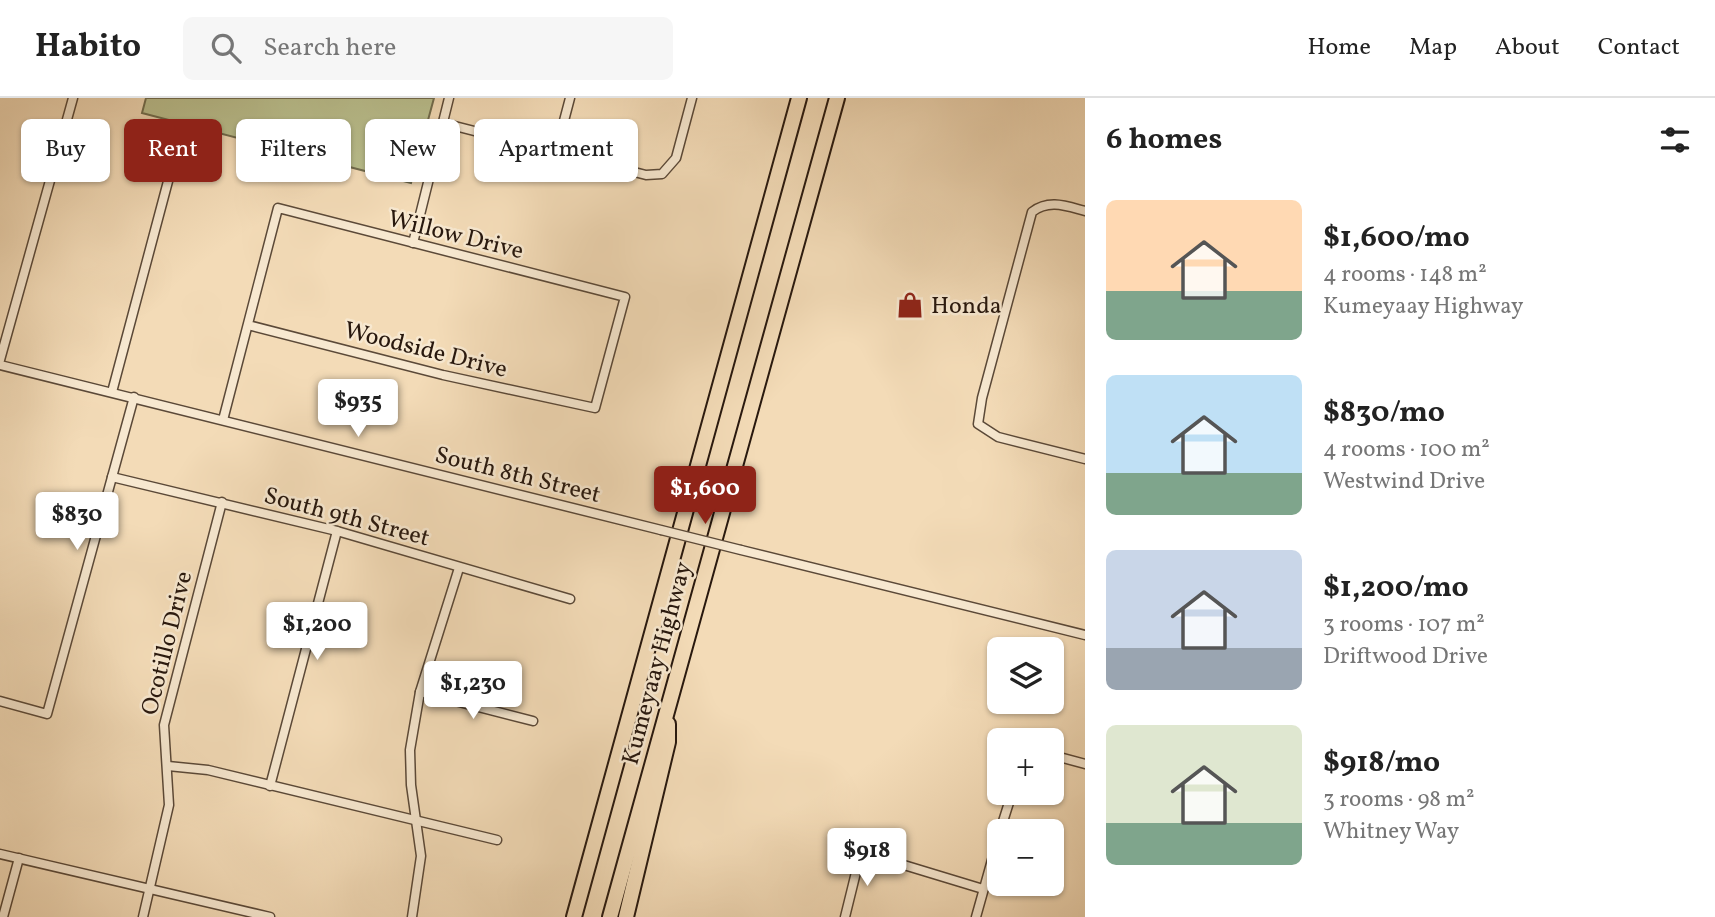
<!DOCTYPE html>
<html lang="en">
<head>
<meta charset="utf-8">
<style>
  body { margin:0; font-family:Vollkorn,serif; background:#f6f6f6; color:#222; height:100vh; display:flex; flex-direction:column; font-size:26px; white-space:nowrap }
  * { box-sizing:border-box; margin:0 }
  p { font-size:23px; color:#767676 }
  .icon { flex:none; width:38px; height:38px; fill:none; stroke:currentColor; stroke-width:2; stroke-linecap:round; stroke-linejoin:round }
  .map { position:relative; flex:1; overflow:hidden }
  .side { display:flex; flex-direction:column; background:#fff; width:630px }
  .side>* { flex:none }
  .top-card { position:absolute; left:21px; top:21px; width:665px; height:63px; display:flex; gap:14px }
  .tools { position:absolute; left:987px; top:539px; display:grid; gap:14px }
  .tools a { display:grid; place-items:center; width:77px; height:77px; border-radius:10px; background:#fff; box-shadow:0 2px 5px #0004; font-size:35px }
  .price { position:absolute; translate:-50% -60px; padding:0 16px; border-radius:7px; background:#fff; color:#222; font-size:23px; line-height:46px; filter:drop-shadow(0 2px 4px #0008) }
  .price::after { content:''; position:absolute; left:50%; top:42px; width:21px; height:16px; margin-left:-10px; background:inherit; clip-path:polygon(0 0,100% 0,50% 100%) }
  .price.on { background:#8f2418; color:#fff }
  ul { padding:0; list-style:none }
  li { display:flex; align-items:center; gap:21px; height:175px; padding:0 21px }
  li span { display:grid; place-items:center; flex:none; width:196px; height:140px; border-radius:10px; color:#555 }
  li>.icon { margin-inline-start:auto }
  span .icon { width:84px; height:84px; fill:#fffc; stroke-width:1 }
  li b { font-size:30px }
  h2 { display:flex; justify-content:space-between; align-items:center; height:84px; padding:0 21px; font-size:30px }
  .tag { padding:0 24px; border-radius:10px; background:#fff; box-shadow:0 2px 5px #0004; font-size:24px; line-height:63px }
  .tag.on { background:#8f2418; color:#fff }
  header { display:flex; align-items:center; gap:42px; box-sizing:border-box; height:98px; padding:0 35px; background:#fff; border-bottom:2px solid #e0e0e0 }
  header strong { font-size:33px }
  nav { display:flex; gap:38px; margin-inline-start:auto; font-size:24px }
  .search { width:490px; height:63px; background:#f6f6f6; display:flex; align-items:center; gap:18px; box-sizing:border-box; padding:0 24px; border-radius:10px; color:#767676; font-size:26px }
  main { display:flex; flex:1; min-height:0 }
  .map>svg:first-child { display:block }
</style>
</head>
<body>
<header>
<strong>Habito</strong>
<div class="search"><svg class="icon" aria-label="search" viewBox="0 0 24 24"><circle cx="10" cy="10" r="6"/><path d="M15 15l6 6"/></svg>Search here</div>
<nav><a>Home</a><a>Map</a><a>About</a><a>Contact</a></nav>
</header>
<main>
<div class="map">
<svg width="1085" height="819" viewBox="0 0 1085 819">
  <rect width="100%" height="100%" fill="#f3dbb7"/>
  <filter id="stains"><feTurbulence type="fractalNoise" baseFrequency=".00286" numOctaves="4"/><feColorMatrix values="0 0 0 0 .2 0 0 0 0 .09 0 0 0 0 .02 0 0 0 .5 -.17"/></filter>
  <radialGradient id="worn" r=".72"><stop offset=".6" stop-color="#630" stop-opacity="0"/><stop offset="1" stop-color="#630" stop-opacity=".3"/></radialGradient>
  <path fill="#bac08f" stroke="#716c4e" stroke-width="2" d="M146,0H434L411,85L142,15Z"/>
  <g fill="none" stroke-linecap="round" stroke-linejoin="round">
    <g stroke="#5b4938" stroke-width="11">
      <g id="street">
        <path d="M443,25L646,77L662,76L676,60L692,0"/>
        <path d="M556,53L570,0"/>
        <path d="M1085,113C1066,108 1049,101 1032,114L982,300L978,326L998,339L1085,361"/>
        <path d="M413,145L449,0"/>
        <path d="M0,262L73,0"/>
        <path d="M0,267L661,432"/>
        <path d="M112,294L171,72L209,76"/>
        <path d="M223,322L278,110L625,199L595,310L443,277L248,227"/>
        <path d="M112,379L337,433L570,501"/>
        <path d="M741,452L1085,537"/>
        <path d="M420,594L533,623"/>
        <path d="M0,603L47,616L134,299"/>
        <path d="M1052,657L1085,666"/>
        <path d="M168,668L208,672L497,742"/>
        <path d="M270,688L337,433"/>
        <path d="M1000,733L1012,695"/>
        <path d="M0,756L270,819"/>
        <path d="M3,819L19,760"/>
        <path d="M143,819L169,707L164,627L222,404"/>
        <path d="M412,819L421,758L411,687L410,652L420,594L459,470"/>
        <path d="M845,819L861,754L983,791"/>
        <path d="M976,819L999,737"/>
      </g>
    </g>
    <g stroke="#28180e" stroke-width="18">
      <g id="highway">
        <path d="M574,819L799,0"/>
        <path d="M610,819L837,0"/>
        <path d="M626,819L668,644V626"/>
      </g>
    </g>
    <use href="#street" stroke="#f7e8d0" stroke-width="8"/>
    <use href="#highway" stroke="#f3dbb7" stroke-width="14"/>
    <g stroke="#5b4938" stroke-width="11" stroke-linecap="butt">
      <path id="street-bridge" d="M661,432L741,452"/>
    </g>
    <use href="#street-bridge" stroke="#f7e8d0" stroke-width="8"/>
  </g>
  <defs>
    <g id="shop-bare" transform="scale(2.1)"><path d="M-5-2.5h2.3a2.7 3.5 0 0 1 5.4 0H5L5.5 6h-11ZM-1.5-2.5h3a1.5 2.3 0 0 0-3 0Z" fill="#8f2418" stroke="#f7e8d0" stroke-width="2.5" paint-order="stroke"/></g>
  </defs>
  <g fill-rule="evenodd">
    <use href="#shop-bare" x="910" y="207"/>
  </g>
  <g text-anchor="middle" stroke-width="5" stroke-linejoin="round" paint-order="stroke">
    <g font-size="24" fill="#28180e" stroke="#f7e8d0">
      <text transform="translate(456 136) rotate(14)" y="8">Willow Drive</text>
      <text transform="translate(426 251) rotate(14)" y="8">Woodside Drive</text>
      <text transform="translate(518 376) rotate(14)" y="8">South 8th Street</text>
      <text transform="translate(347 418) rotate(15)" y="8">South 9th Street</text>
      <text transform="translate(166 545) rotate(-76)" y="8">Ocotillo Drive</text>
      <text transform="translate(656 565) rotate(-75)" y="8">Kumeyaay Highway</text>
    </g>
    <g font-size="24" fill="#28180e" stroke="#f7e8d0" text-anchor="start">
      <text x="931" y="215">Honda</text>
    </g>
  </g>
  <rect width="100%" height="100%" filter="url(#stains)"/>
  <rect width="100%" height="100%" fill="url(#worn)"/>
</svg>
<div class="tools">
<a><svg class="icon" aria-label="layers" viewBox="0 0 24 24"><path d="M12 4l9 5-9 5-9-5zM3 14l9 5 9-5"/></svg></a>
<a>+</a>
<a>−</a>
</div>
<b class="price" style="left:358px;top:341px">$935</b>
<b class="price on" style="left:705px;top:428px">$1,600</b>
<b class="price" style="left:77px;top:454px">$830</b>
<b class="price" style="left:317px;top:564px">$1,200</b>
<b class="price" style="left:473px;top:623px">$1,230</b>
<b class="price" style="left:867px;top:790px">$918</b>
<div class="top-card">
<a class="tag">Buy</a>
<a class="tag on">Rent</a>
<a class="tag">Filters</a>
<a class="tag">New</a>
<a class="tag">Apartment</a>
</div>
</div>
<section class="side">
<h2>6 homes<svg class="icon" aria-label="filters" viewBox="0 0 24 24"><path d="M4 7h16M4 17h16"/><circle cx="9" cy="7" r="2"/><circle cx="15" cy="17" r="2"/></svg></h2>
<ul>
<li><span style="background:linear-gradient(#ffd9b3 65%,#7fa58c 0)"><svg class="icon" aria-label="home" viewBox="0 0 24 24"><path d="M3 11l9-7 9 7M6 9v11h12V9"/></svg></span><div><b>$1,600/mo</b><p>4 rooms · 148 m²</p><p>Kumeyaay Highway</p></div></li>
<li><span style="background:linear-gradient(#bfe0f5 70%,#7fa58c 0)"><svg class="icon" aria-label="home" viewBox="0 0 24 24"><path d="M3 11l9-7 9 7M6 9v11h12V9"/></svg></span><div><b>$830/mo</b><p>4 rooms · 100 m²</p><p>Westwind Drive</p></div></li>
<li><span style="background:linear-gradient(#c9d6e8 70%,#9aa5b1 0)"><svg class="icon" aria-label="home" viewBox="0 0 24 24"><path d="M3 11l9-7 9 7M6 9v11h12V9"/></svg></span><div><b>$1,200/mo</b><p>3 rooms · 107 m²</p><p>Driftwood Drive</p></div></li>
<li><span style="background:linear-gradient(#dfe7d0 70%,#7fa58c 0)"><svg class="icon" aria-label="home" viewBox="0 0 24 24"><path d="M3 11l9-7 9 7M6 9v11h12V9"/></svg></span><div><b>$918/mo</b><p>3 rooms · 98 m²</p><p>Whitney Way</p></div></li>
</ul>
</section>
</main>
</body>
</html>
